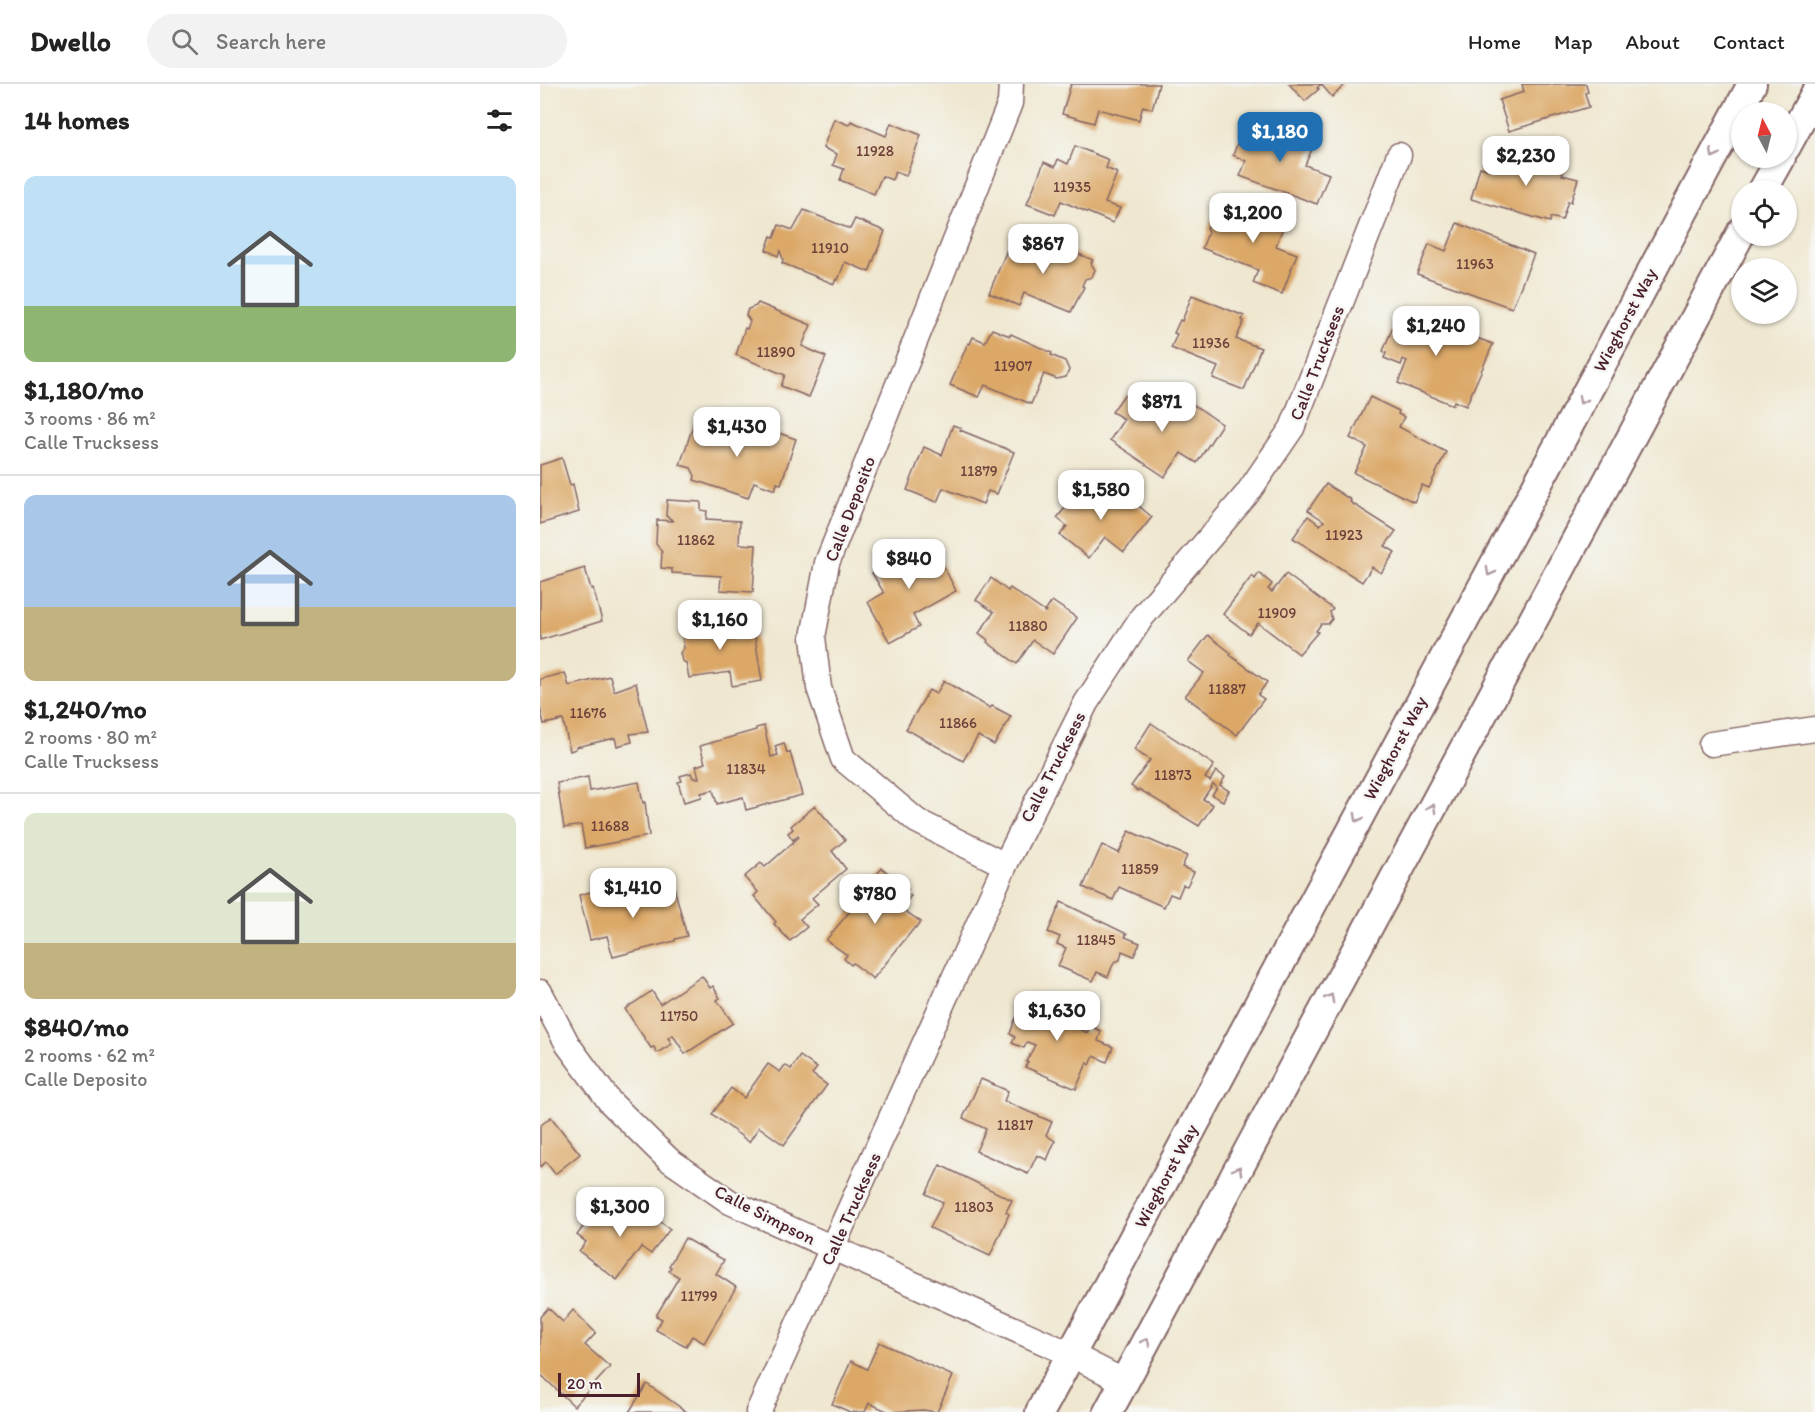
<!DOCTYPE html>
<html lang="en">
<head>
<meta charset="utf-8">
<style>
  body { margin:0; font-family:Itim,sans-serif; background:#f2f2f2; color:#222; height:100vh; display:flex; flex-direction:column; font-size:22px; white-space:nowrap }
  * { box-sizing:border-box; margin:0 }
  p { font-size:20px; color:#767676 }
  .icon { flex:none; width:33px; height:33px; fill:none; stroke:currentColor; stroke-width:2; stroke-linecap:round; stroke-linejoin:round }
  .map { position:relative; flex:1; overflow:hidden }
  .drawer { display:flex; flex-direction:column; background:#fff; width:540px }
  .drawer>* { flex:none }
  .needle { width:39px; rotate:353deg }
  .buttons { position:absolute; left:1191px; top:18px; display:grid; gap:12px }
  .buttons a { display:grid; place-items:center; width:66px; height:66px; border-radius:50%; background:#fff; box-shadow:0 2px 4px #0004; font-size:30px }
  .scale { position:absolute; left:18px; bottom:15px; width:82px; box-sizing:border-box; padding-left:6px; border:3px solid #4a1f2b; border-top:0; font-size:16px; line-height:21px; white-space:nowrap; color:#4a1f2b; -webkit-text-stroke:4px #f6f6f2; paint-order:stroke }
  .price { position:absolute; translate:-50% -51px; padding:0 14px; border-radius:12px; background:#fff; color:#222; font-size:20px; line-height:39px; filter:drop-shadow(0 2px 3px #0008) }
  .price::after { content:''; position:absolute; left:50%; top:36px; width:18px; height:14px; margin-left:-9px; background:inherit; clip-path:polygon(0 0,100% 0,50% 100%) }
  .price.active { background:#1f6fb2; color:#fff }
  ul { padding:0; list-style:none }
  li { display:grid; align-content:center; gap:12px; height:318px; padding:0 24px }
  li+li { border-top:2px solid #e0e0e0 }
  li span { display:grid; place-items:center; height:186px; border-radius:12px; color:#555 }
  li>.icon { margin-inline-start:auto }
  span .icon { width:108px; height:108px; fill:#fffc; stroke-width:1 }
  li b { font-size:26px }
  h2 { display:flex; justify-content:space-between; align-items:center; height:72px; padding:0 24px; font-size:26px }
  header { display:flex; align-items:center; gap:36px; box-sizing:border-box; height:84px; padding:0 30px; background:#fff; border-bottom:2px solid #e0e0e0 }
  header strong { font-size:28px }
  nav { display:flex; gap:33px; margin-inline-start:auto; font-size:21px }
  .search { width:420px; height:54px; background:#f2f2f2; display:flex; align-items:center; gap:15px; box-sizing:border-box; padding:0 21px; border-radius:33px; color:#767676; font-size:22px }
  main { display:flex; flex:1; min-height:0 }
  .map>svg:first-child { display:block }
</style>
</head>
<body>
<header>
<strong>Dwello</strong>
<div class="search"><svg class="icon" aria-label="search" viewBox="0 0 24 24"><circle cx="10" cy="10" r="6"/><path d="M15 15l6 6"/></svg>Search here</div>
<nav><a>Home</a><a>Map</a><a>About</a><a>Contact</a></nav>
</header>
<main>
<section class="drawer">
<h2>14 homes<svg class="icon" aria-label="filters" viewBox="0 0 24 24"><path d="M4 7h16M4 17h16"/><circle cx="9" cy="7" r="2"/><circle cx="15" cy="17" r="2"/></svg></h2>
<ul>
<li><span style="background:linear-gradient(#bfe0f5 70%,#8fb573 0)"><svg class="icon" aria-label="home" viewBox="0 0 24 24"><path d="M3 11l9-7 9 7M6 9v11h12V9"/></svg></span><div><b>$1,180/mo</b><p>3 rooms · 86 m²</p><p>Calle Trucksess</p></div></li>
<li><span style="background:linear-gradient(#a9c7e8 60%,#c2b280 0)"><svg class="icon" aria-label="home" viewBox="0 0 24 24"><path d="M3 11l9-7 9 7M6 9v11h12V9"/></svg></span><div><b>$1,240/mo</b><p>2 rooms · 80 m²</p><p>Calle Trucksess</p></div></li>
<li><span style="background:linear-gradient(#dfe7d0 70%,#c2b280 0)"><svg class="icon" aria-label="home" viewBox="0 0 24 24"><path d="M3 11l9-7 9 7M6 9v11h12V9"/></svg></span><div><b>$840/mo</b><p>2 rooms · 62 m²</p><p>Calle Deposito</p></div></li>
</ul>
</section>
<div class="map">
<svg width="1275" height="1328" viewBox="0 0 1275 1328">
  <rect width="100%" height="100%" fill="#f6f6f2"/>
  <filter id="ink" filterUnits="userSpaceOnUse"><feTurbulence type="fractalNoise" baseFrequency=".0167" numOctaves="2"/><feDisplacementMap in="SourceGraphic" scale="12" xChannelSelector="R" yChannelSelector="G"/><feConvolveMatrix kernelMatrix="1 2 1 2 8 2 1 2 1" color-interpolation-filters="sRGB"/></filter>
  <filter id="wash" filterUnits="userSpaceOnUse"><feTurbulence type="fractalNoise" baseFrequency=".008" numOctaves="4" result="noise"/><feDisplacementMap in="SourceGraphic" scale="24" xChannelSelector="R" yChannelSelector="G"/><feGaussianBlur stdDeviation="1.35" result="paint"/><feColorMatrix in="noise" values="0 0 0 0 0 0 0 0 0 0 0 0 0 0 0 0 0 1.4 0 .05"/><feComposite in="paint" operator="in"/></filter>
  <g filter="url(#wash)">
    <rect width="100%" height="100%" fill="#efe7d0"/>
    <g id="blocks">
      <g fill="#dba867">
        <path d="M531,0H619L612,25L603,22L599,36L558,25L554,39L522,30Z"/>
        <path d="M749,0H806L792,13L781,0L777,4L779,5L765,17Z"/>
        <path d="M982,0H1046L1048,8L1045,9L1049,23L969,47L959,16L984,8Z"/>
        <path d="M294,35L309,41L311,37L346,52L351,39L381,51L366,92L355,88L352,96L342,92L334,110L300,96L304,85L293,81L297,70L283,64Z"/>
        <path d="M720,39L772,59L771,62L773,63L765,81L789,90L777,120L700,92L706,77L693,71L700,52L711,56L709,51L711,44L719,42Z"/>
        <path d="M535,62L569,76L566,84L577,89L565,119L580,124L573,139L521,117L515,131L487,120L504,78L515,83L518,75L528,80Z"/>
        <path d="M963,66L1025,84L1022,91L1038,95L1031,118L1028,117L1022,136L1011,133L1010,138L931,115L940,83L950,86L951,81L958,83Z"/>
        <path d="M701,118L746,135L736,162L757,170L742,210L713,199L718,186L662,164L668,149L667,145L676,128L694,135Z"/>
        <path d="M264,126L310,145L315,135L345,147L329,188L305,178L298,196L296,195L294,200L242,179L243,175L240,167L238,172L226,166L231,152L234,154L239,141L253,146Z"/>
        <path d="M917,139L994,170L972,224L877,190L889,160L906,167Z"/>
        <path d="M499,154L553,176L551,179L555,186L552,193L545,195L542,202L544,203L531,228L484,209L479,222L449,209L467,166L470,167L472,161L488,168L485,174L490,176Z"/>
        <path d="M652,211L704,232L702,236L704,237L696,255L721,264L704,306L673,294L678,283L631,264L637,250L634,249L640,236L642,237Z"/>
        <path d="M218,219L271,241L262,262L286,273L269,313L241,302L245,291L196,271L205,244L207,245L210,237L206,231L208,225L216,222Z"/>
        <path d="M861,223L902,239L901,241L953,260L926,322L914,317L913,321L858,299L867,277L863,275L861,281L844,274L846,269L843,267Z"/>
        <path d="M452,245L470,252L471,250L512,269L511,271L525,277L529,286L526,293L517,295L504,290L491,320L445,301L439,313L410,301L428,259L430,260L433,253L445,258Z"/>
        <path d="M605,309L645,334L654,321L682,340L657,379L641,369L625,393L570,356L584,335L572,328L584,311L597,320Z"/>
        <path d="M830,313L859,327L858,330L864,333L859,343L906,368L889,404L882,401L874,418L814,389L827,363L810,354Z"/>
        <path d="M154,339L171,344L173,341L198,349L200,341L213,345L210,354L220,357L224,344L256,355L241,400L237,399L235,406L214,398L208,414L154,396L155,392L151,384L140,381Z"/>
        <path d="M413,341L421,344L420,346L474,368L457,410L448,407L443,420L403,404L397,418L367,406L384,363L402,371Z"/>
        <path d="M22,374L30,401L33,400L39,428L0,440V381Z"/>
        <path d="M547,397L579,423L587,412L612,433L584,468L565,453L549,474L520,451L527,442L517,434L528,420V415L532,409H538Z"/>
        <path d="M786,400L811,416L810,418L856,447L845,462L855,468L841,489L832,483L822,498L753,454L768,432L780,441L784,437L768,426Z"/>
        <path d="M127,416L161,418V426L167,427L166,435L200,437L199,460L216,461L213,508L180,506L181,492L132,489V485L121,484L122,468L116,460L117,436L134,437L126,432Z"/>
        <path d="M389,458L398,475H400L416,507L373,531L379,543L350,559L328,518L344,509L332,489Z"/>
        <path d="M45,484L51,505L53,504L62,537L0,556V498Z"/>
        <path d="M719,489L732,500L728,505L732,508L746,490L793,525L790,528L792,535L788,540H781L776,547L778,548L759,570L718,539L709,550L683,530L712,492L715,495Z"/>
        <path d="M451,494L468,507L470,504L505,528L512,517L537,534L513,570L493,556L477,580L447,558L448,556L439,549L454,528L436,516Z"/>
        <path d="M188,529L192,556L215,553L222,597L192,602L190,588L149,594L146,579L142,577L140,569L144,564L142,547L153,546L151,535Z"/>
        <path d="M668,551L691,569L690,571L727,598L718,611L724,615L697,651L645,612L664,589L648,577Z"/>
        <path d="M25,589L29,602L70,592L74,607L96,599L108,648L90,650L92,658L77,662L75,654L36,663V665L30,667L23,636L4,640L0,624V595Z"/>
        <path d="M404,597L450,624L452,622L471,632L454,661L438,652L423,677L366,645L389,606L396,610Z"/>
        <path d="M611,639L674,681L665,694L670,697L676,687L685,693L680,701L689,707L683,717L672,711L677,703L673,700L663,715L673,721L659,742L599,705L598,707L591,702L610,676L594,666Z"/>
        <path d="M224,642L231,673L238,671L235,662L244,659L247,669L250,668L262,711L206,726L203,713L177,720L173,706L161,709L162,713L144,718L138,698L142,697L140,692L151,689L153,694H159L156,682L165,679L160,662L216,646V644Z"/>
        <path d="M48,693L50,707L99,698L103,719L105,718L109,752L45,764L41,741L24,744L17,699Z"/>
        <path d="M275,722L305,756L292,767L306,785L272,814L278,820L260,835L267,843L250,857L234,840L236,838L214,812L218,808L204,793L221,779L225,783L259,753L258,751L253,756L248,749L253,745L251,742Z"/>
        <path d="M589,747L647,772L642,783L654,788L647,802L643,801L638,813L630,810L624,823L579,803L573,816L543,803L562,761L579,769Z"/>
        <path d="M342,784L368,805L365,808L371,812L361,824L381,838L376,844L375,843L333,895L313,879L311,881L304,875L307,871L286,856L329,804L327,802Z"/>
        <path d="M70,803L73,816L121,804L122,807L134,803L147,852L135,855V857L73,873L67,852L50,856L39,811Z"/>
        <path d="M521,818L587,850L585,853L600,859L594,872L582,867L580,876L574,878L568,893L557,888L553,897L518,882L526,864L517,860L520,853L508,848Z"/>
        <path d="M162,892L170,904L173,902L180,914L177,916L193,939L145,970L133,951L128,954L132,960L117,969L114,963L111,964L85,925L112,907L120,920Z"/>
        <path d="M489,909L519,923L514,934L527,939L531,930L542,935L537,944L547,949L550,942L561,947L558,957L573,963L567,978L554,972L550,981L547,979L536,1005L485,983L488,978H486L495,961L487,958L484,964L472,959L475,953L470,950L474,938Z"/>
        <path d="M260,972L277,984L272,990L287,1001L244,1061L219,1043L209,1058L172,1030L191,1004L204,1014L228,980L240,988L245,981L251,985Z"/>
        <path d="M441,995L468,1007L464,1017L512,1038L506,1051L515,1057L507,1076L497,1071L488,1090L436,1067L446,1045L423,1034Z"/>
        <path d="M11,1033L40,1070L15,1090L6,1078L0,1083V1042Z"/>
        <path d="M400,1081L472,1116L466,1128L469,1130L450,1172L390,1144L403,1118L386,1110Z"/>
        <path d="M95,1119L130,1145L111,1170L101,1163L77,1196L39,1167L46,1158L37,1151L59,1121L81,1137Z"/>
        <path d="M145,1154L184,1176L176,1190L196,1203L164,1259L152,1252L146,1262L116,1246L122,1235L116,1232L139,1193L129,1187L131,1183L129,1182Z"/>
        <path d="M8,1224L23,1238L33,1226L56,1249L45,1261L70,1283L34,1322L0,1290V1233Z"/>
        <path d="M339,1258L413,1292L397,1328L383,1326L349,1328L329,1319L325,1328H310L292,1320L311,1277L327,1285Z"/>
        <path d="M107,1300L147,1328H89Z"/>
      </g>
    </g>
  </g>
  <g filter="url(#ink)">
    <use href="#blocks" fill-opacity="0" stroke="#846565" stroke-width="1.5"/>
    <g fill="none" stroke-linecap="round" stroke-linejoin="round">
      <g stroke="#846565" stroke-width="27">
        <g id="minor">
          <path d="M1171,660L1275,645"/>
          <path d="M465,781L377,737L303,675L279,604L273,553L287,479L470,19L471,0"/>
          <path d="M0,908L28,961L70,1018L128,1075L190,1118L530,1270L585,1298"/>
          <path d="M218,1328L465,781L546,619L602,533L707,410L752,344L859,71"/>
        </g>
      </g>
      <g stroke="#846565" stroke-width="32">
        <g id="tertiary">
          <path d="M1246,63L1275,10"/>
          <path d="M1223,106L1241,74"/>
          <path d="M500,1328L1212,0"/>
          <path d="M568,1328L1202,147"/>
        </g>
      </g>
      <use href="#minor" stroke="#fff" stroke-width="24"/>
      <use href="#tertiary" stroke="#fff" stroke-width="28"/>
    </g>
    <defs><path id="oneway-chevron" d="M-2-3.5L2.5 0L-2 3.5" fill="none" stroke-width="1.6" stroke-linecap="round" stroke-linejoin="round" transform="scale(1.5)"/></defs>
    <g stroke="#ae9aa0">
      <use href="#oneway-chevron" transform="translate(1174 70) rotate(118)"/>
      <use href="#oneway-chevron" transform="translate(1042 316) rotate(118)"/>
      <use href="#oneway-chevron" transform="translate(950 488) rotate(118)"/>
      <use href="#oneway-chevron" transform="translate(892 724) rotate(-62)"/>
      <use href="#oneway-chevron" transform="translate(818 734) rotate(118)"/>
      <use href="#oneway-chevron" transform="translate(790 914) rotate(-62)"/>
      <use href="#oneway-chevron" transform="translate(698 1086) rotate(-62)"/>
      <use href="#oneway-chevron" transform="translate(606 1258) rotate(-62)"/>
    </g>
  </g>
  <g text-anchor="middle" stroke-width="5" stroke-linejoin="round" paint-order="stroke">
    <g font-size="15" fill="#6e413a">
      <text x="335" y="72">11928</text>
      <text x="532" y="108">11935</text>
      <text x="290" y="169">11910</text>
      <text x="935" y="185">11963</text>
      <text x="671" y="264">11936</text>
      <text x="236" y="273">11890</text>
      <text x="473" y="287">11907</text>
      <text x="439" y="392">11879</text>
      <text x="804" y="456">11923</text>
      <text x="156" y="461">11862</text>
      <text x="737" y="534">11909</text>
      <text x="488" y="547">11880</text>
      <text x="687" y="610">11887</text>
      <text x="48" y="634">11676</text>
      <text x="418" y="644">11866</text>
      <text x="206" y="690">11834</text>
      <text x="633" y="696">11873</text>
      <text x="70" y="747">11688</text>
      <text x="600" y="790">11859</text>
      <text x="556" y="861">11845</text>
      <text x="139" y="937">11750</text>
      <text x="475" y="1046">11817</text>
      <text x="434" y="1128">11803</text>
      <text x="159" y="1217">11799</text>
    </g>
    <g font-size="18" fill="#4a1f2b" stroke="#f6f6f2">
      <text transform="translate(1085 236) rotate(-62)" y="6">Wieghorst Way</text>
      <text transform="translate(777 279) rotate(-69)" y="6">Calle Trucksess</text>
      <text transform="translate(310 425) rotate(-69)" y="6">Calle Deposito</text>
      <text transform="translate(855 664) rotate(-62)" y="6">Wieghorst Way</text>
      <text transform="translate(513 683) rotate(-63)" y="6">Calle Trucksess</text>
      <text transform="translate(626 1092) rotate(-62)" y="6">Wieghorst Way</text>
      <text transform="translate(311 1125) rotate(-66)" y="6">Calle Trucksess</text>
      <text transform="translate(225 1131) rotate(27)" y="6">Calle Simpson</text>
    </g>
  </g>
</svg>
<div class="buttons">
<a><svg class="needle" viewBox="-14 -14 28 28"><path d="M0-13l5 13h-10z" fill="#e53935"/><path d="M0 13l5-13h-10z" fill="#767676"/></svg></a>
<a><svg class="icon" aria-label="locate" viewBox="0 0 24 24"><circle cx="12" cy="12" r="6"/><path d="M12 2v4M12 18v4M2 12h4M18 12h4"/></svg></a>
<a><svg class="icon" aria-label="layers" viewBox="0 0 24 24"><path d="M12 4l9 5-9 5-9-5zM3 14l9 5 9-5"/></svg></a>
</div>
<div class="scale">20 m</div>
<b class="price active" style="left:740px;top:79px">$1,180</b>
<b class="price" style="left:986px;top:103px">$2,230</b>
<b class="price" style="left:713px;top:160px">$1,200</b>
<b class="price" style="left:503px;top:191px">$867</b>
<b class="price" style="left:896px;top:273px">$1,240</b>
<b class="price" style="left:622px;top:349px">$871</b>
<b class="price" style="left:197px;top:374px">$1,430</b>
<b class="price" style="left:561px;top:437px">$1,580</b>
<b class="price" style="left:369px;top:506px">$840</b>
<b class="price" style="left:180px;top:567px">$1,160</b>
<b class="price" style="left:93px;top:835px">$1,410</b>
<b class="price" style="left:335px;top:841px">$780</b>
<b class="price" style="left:517px;top:958px">$1,630</b>
<b class="price" style="left:80px;top:1154px">$1,300</b>
</div>
</main>
</body>
</html>
